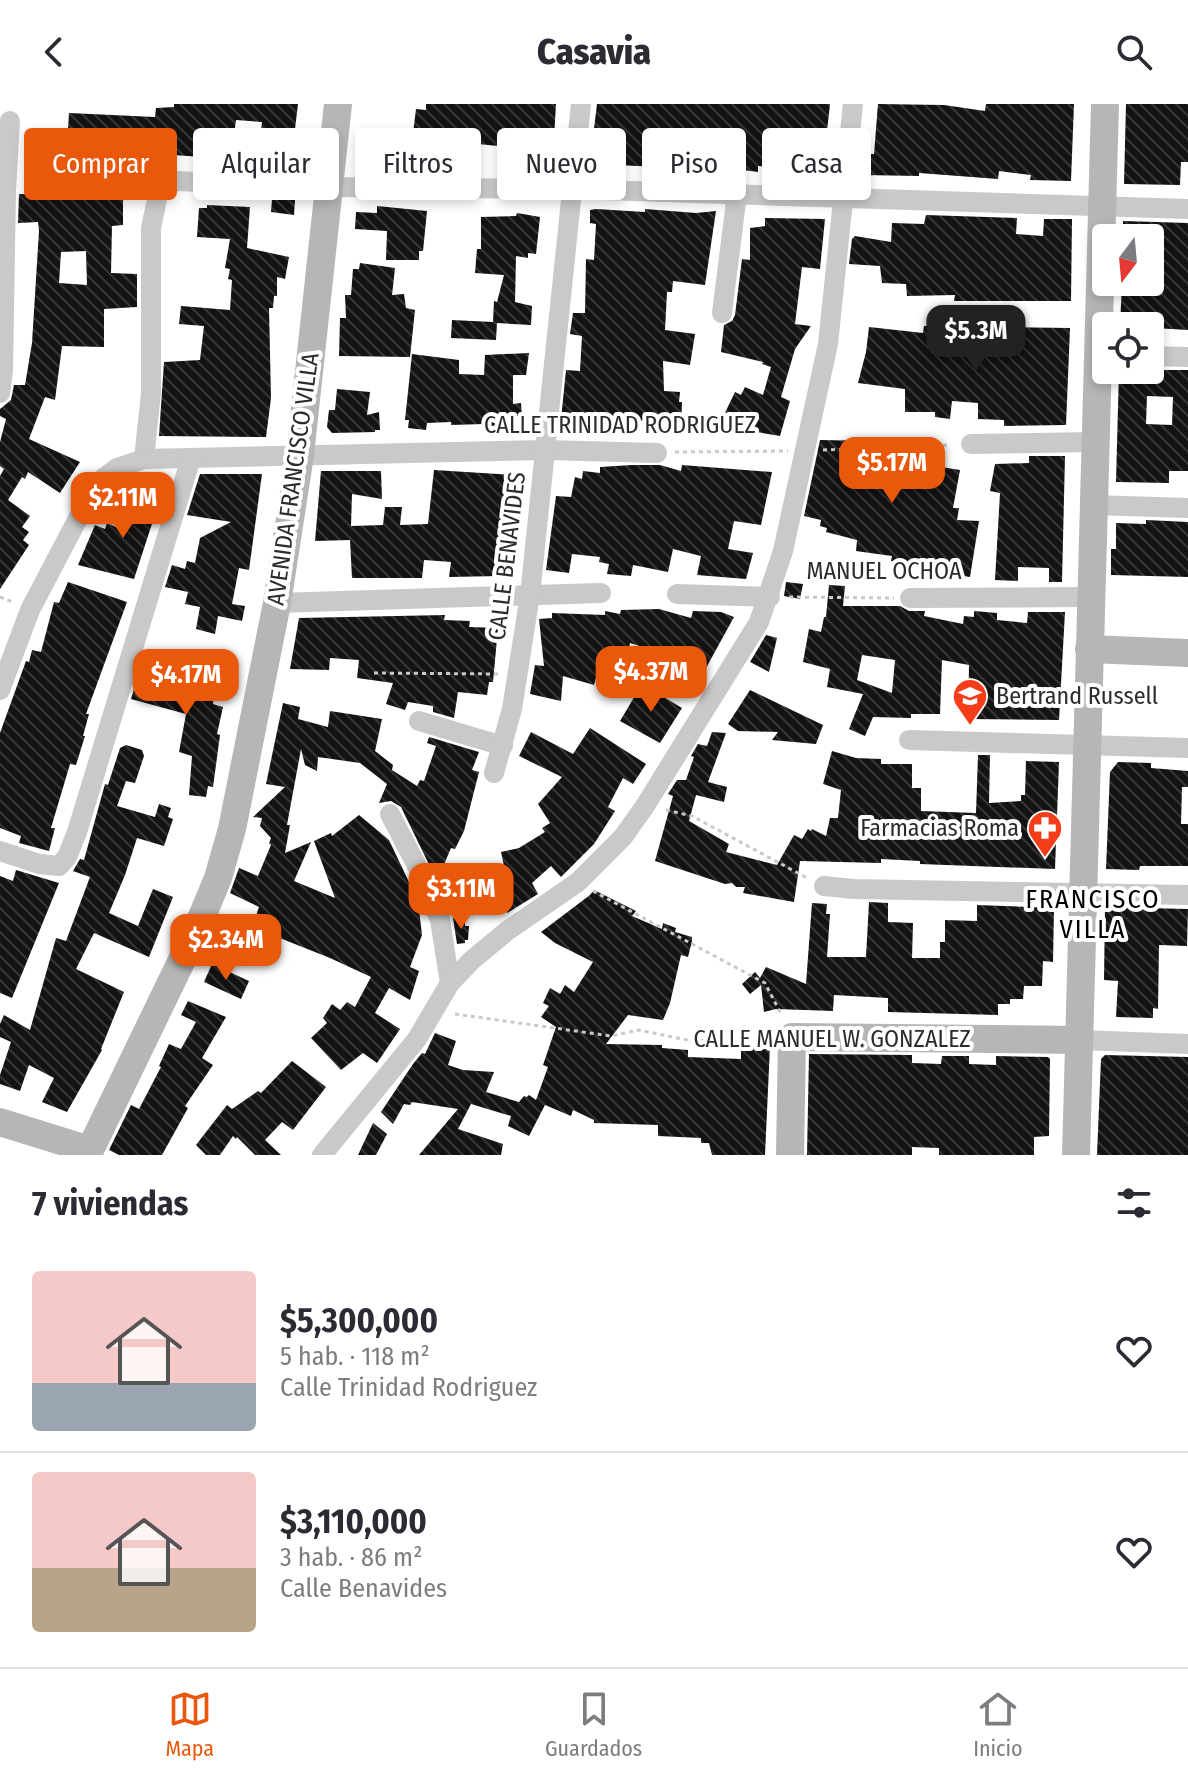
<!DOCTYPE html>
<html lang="es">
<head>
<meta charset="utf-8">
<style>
  body { margin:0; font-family:"Fira Sans Condensed",sans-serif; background:#f7f7f7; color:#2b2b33; height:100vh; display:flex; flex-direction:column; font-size:30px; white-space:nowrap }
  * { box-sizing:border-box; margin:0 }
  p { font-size:26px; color:#7c7c81 }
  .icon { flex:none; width:44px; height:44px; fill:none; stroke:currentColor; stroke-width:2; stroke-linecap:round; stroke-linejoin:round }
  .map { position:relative; height:1051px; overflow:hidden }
  .panel { display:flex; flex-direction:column; background:#fff; flex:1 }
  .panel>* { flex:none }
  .banner { position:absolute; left:24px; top:24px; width:1140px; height:72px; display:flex; gap:16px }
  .needle { width:52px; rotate:196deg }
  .tools { position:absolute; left:1092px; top:120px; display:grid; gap:16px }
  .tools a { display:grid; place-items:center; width:72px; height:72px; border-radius:8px; background:#fff; box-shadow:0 4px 12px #0003; font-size:40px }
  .price { position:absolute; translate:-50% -68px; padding:0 18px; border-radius:16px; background:#ea580c; color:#fff; font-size:26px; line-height:52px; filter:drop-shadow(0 2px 4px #0008) }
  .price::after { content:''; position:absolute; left:50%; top:48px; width:24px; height:18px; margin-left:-12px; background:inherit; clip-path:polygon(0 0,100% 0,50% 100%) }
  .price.current { background:#222; color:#fff }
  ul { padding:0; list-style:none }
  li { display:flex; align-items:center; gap:24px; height:200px; padding:0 32px }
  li+li { border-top:2px solid #e1e1e2 }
  li span { display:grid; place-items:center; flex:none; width:224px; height:160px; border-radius:8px; color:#555 }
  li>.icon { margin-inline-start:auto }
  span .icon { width:96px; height:96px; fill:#fffc; stroke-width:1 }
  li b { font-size:34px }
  h2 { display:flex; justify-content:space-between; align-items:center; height:96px; padding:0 32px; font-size:34px }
  .chip { padding:0 28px; border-radius:8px; background:#fff; box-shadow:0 4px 12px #0003; font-size:28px; line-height:72px }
  .chip.current { background:#ea580c; color:#fff }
  header { display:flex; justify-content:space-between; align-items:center; height:104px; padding:0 32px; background:#fff; font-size:36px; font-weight:800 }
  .tab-bar { display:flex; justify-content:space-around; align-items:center; height:112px; border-top:2px solid #e1e1e2; background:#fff; font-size:22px; color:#7c7c81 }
  .tab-bar a { display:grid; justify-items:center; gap:4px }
  .tab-bar .current { color:#ea580c }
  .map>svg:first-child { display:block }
</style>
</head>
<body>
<header><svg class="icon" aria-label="back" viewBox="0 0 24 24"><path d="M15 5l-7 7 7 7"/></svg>Casavia<svg class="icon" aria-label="search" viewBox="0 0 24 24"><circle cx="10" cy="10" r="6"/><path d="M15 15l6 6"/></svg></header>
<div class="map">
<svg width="1188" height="1051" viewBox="0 0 1188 1051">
  <defs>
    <pattern id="building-back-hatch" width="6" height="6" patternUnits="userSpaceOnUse" patternTransform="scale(2)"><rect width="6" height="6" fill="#131313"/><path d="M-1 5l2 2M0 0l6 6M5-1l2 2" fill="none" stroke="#363636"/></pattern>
  </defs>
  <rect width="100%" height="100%" fill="#fff"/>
  <g fill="url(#building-back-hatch)" fill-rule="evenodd">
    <path d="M174,0H298L295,25H302L297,56L258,52L262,18L236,16L234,31L219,30L216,54L131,48L88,49V55H40L41,24L68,25L69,9L155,13L156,4L174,3Z"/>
    <path d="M426,0H556L554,34L544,33L542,53L525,52L524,62H503L504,59L497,58L498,42L468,39V46H461V57L410,54L416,5L426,6Z"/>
    <path d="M597,0H830L823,63L798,59L797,65L758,62V68L743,66V63L724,61V59H682V64L593,60L595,41H592Z"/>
    <path d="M878,0L944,1L985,7L986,0H1074L1071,77L1030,76L1031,71L999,67L998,75L919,69V72L862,71L865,50H874Z"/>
    <path d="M1126,0H1188V58H1181L1180,81L1124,80Z"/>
    <path d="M19,90L123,93V121L112,122L111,169L137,170V203L104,205V243L62,242L55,296L45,293L29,335L80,358L60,389L28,368L25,375L22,373L8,396L30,412L22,423L29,428L23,436L29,441L0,485V372L4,365L0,362V338L6,315L0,312V305L11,296L14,281H25L32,239L39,127L38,118L18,119ZM86,147L87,181L59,179L61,148Z"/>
    <path d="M272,95L295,96L294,111L271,108Z"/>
    <path d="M207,101L250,103L247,144L289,153L285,175L277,173V192H274L273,204H269L271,294L266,333L159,332L164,258L200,256L204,222L179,220L181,202L230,206L232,176L228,175L230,165L225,164L230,135L197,133L199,104H207Z"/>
    <path d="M377,102L427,107L423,147H419V156H386L387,127L355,125L356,108L377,109Z"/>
    <path d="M596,105L645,108V105L696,109L716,107L705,181L673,177L672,188H667L665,226L695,230L690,261L663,257L664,287L680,288L679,298H682L681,323L613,312L612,317L603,316L601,325H560L566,266L580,267L582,232L570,230L573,209H585L586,155L594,156L596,120L590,119V106Z"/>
    <path d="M517,109L540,113L536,150L528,149V154L516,152L515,198L532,202L531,221L497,219L496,236L451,234L452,216L493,218L494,197L497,198L504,171L475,169L477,145H481V113L516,112Z"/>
    <path d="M926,111L1017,114L1016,130L1043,132L1044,115H1072L1071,197H954L955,191L907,192L906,180L882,179L880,162L849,160L852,135L855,132L891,138L892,119L924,120Z"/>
    <path d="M765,114L825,115L820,165L802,163L795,220L811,222L795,245L781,293L790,297L780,332L744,326L745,320L723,313L735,288L741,291L745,283L763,291L771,263L762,260L763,258L721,248L724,221L732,217L735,211L742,155L750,156V124L765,122Z"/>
    <path d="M1123,117L1188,119V226L1120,222L1122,178H1150V134H1123Z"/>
    <path d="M360,159L395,164L392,191L404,190L406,204L415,206L410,253L339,252L340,214H346L345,191H351L353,165H359Z"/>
    <path d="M924,222H946V249L985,252L986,223L1070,224L1066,321L1004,322V316L978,315V299L952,297L950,315L935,313V308H905V285L858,279L866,248L869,223L923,229Z"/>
    <path d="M529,249L526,271H513V300L521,299L522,312H516L517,321L485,322L484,320L451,321V318L427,319L426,326L408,324L409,316H405L412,250L459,256V270L484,271L485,251Z"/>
    <path d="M1119,266H1188V367H1169V379L1116,378ZM1147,292L1173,293L1172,321L1146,320Z"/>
    <path d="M337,285L370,288L367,311L379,308L380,326H375V328L332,329L327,323L329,306H335Z"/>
    <path d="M820,336L874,337L891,341L890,345H932L929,361L960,366L953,404H959L957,416L979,417L970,473L937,468L936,473L922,472V463L891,457L892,452L856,447L857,436L826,428L827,424L820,422L821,416L804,412Z"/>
    <path d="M1029,352H1065L1062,478H1049V464L1018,463V477L995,476L1000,389L990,387L995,360L1029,359Z"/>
    <path d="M632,361H660L681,367L682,361L772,368L761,421L734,417L728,445L753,449L746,475L697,471L701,452L673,445L668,468L633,461L631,472L607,470L609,460L599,458L600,453L572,450L569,469L546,466L556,392L571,393L575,373L582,375L583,367L600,369V363Z"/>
    <path d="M434,366L516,371L504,468L500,472L449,473L451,458L424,456L422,474H352L350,436L315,437L321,367H381L382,395L352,390L351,422L383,421L385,403H402L400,421L428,420Z"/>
    <path d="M200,370H262L249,466L239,464L232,500L245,502L242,517L218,512L215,530L196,525L200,503L185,500L188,488L165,483L172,461L185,465L187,457L195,459L200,434L231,418L187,411Z"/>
    <path d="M149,382L163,386L134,475L78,461L95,421L105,425L107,419L122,426L134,397L143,399Z"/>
    <path d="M1146,416L1188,418V473L1111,471V445H1116V419L1146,420Z"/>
    <path d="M68,478L127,498L86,610H89L83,632H85L76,661L70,660L51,724H55L49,747L19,739L21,732L0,724V629L26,557L29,558L32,546L41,548L54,498L59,499Z"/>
    <path d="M786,478L803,480L800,495L784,492Z"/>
    <path d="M829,481L845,482L843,502H900L909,507H925L924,512L963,520L964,512L974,513V507L997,509V516L1027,519L1028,508H1065L1059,616L968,615L969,561L942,556L940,610H911V614L873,613L865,632L849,625L863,590L827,583L830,565L803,558L809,525L821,528L824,513H826ZM862,551L895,556L892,589L857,576Z"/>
    <path d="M659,505L691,514L693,507L721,508L734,513L695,584L665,577L674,553L630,539L629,544L619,542L618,546L610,544L607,559L600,558L594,581L563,572L561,597L530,590L535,561L544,562L539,515L552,514V509L605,511V507L620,510L621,506Z"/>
    <path d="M445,511L444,516L470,517L469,523L498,524L493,578H489L487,591L458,588L454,614L433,608V602L408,598L405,606L386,600L393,579L357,574L359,556L330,554L329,566L290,565L299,514Z"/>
    <path d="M766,531L777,534L769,568L750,558Z"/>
    <path d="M143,556L200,569L196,585L214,592L213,600L223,603L217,630L220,631L213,683L208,682L206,693L189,691L192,652L179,648L186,610L131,595Z"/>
    <path d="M642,580L682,604L660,639L620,617Z"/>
    <path d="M750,586L823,621L816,640L772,636L778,628L738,627L728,620Z"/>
    <path d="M283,599L300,603L298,615L328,623L330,607L382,615L375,647L393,661L392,666L417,682L420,676L424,677L436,642L427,639L429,633L479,648L472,666L479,668L464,727L455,745L451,744L437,777L401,703L391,697L379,699L387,680L360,659L318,653L317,667L305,661L301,645L287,721H290L285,749L311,738L294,777L335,794L314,737L331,729L332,732L359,711L389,736L418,797L422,831L410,863L419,867L410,896L389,884L375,909L400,925L377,959L363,949L341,966L311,934L327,919L323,914L332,900L340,906L347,898L355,903L371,873L330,854L252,823L259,803L230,789L239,764L258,772L271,741L269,739L271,734L260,722L262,714L253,713L285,683L266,680Z"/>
    <path d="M590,624L646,660L633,680L623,674L608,703L615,707L594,740L561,773L551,762L532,779L538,790L507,809L504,800L500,801L502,785L500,775L503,774L504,762L501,748L519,744L545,728L542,724L550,719L538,700L562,673L519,652L531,628L573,650Z"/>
    <path d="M712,628L726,629L708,678L727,683L724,698L696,691L689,717L729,740L726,748L777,761L794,731L802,735L808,725L811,727L812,725L826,732L830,714H838L841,686L823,680L832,647L856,654L881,655V660H912V684H921V707L976,709L978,651H990L989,699L1021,697V691H1025L1026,657L1059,658L1055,765L920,760V757L881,755V759L800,757L794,798L743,789L745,783H736L732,779L725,780L655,757L673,692L668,690L677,676H686L694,653L691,652L698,640L707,642Z"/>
    <path d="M126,641L142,646L144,652L135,679L126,677L117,702L155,713L159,700L171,704L168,713L173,715L164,742L137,734L125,771L109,809L138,822L153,785L173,793L149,853L94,829L76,865L124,888L101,945L102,946L67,1008L42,998L54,974L29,961L20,987L0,980V971L11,938L0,933V920L4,911L30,926L56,834L66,837L90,773L73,767L80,755L84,756L105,680L108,681L120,644Z"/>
    <path d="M1118,658L1151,659V664L1188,667V683H1182L1181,720H1188V762H1140L1139,766L1106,765L1110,668Z"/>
    <path d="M16,766L59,779L12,894L0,889V772L13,777Z"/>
    <path d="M594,786L636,807L632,812L662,825L663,819L676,824L675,828L692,833V837L688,853L681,851L670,899L663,916L628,911L606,940L662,941V944L688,946V953L741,955V943L770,942L765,1051H712L709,1039H701V1034L658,1032V1021L594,1019V1016L573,1006L571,1012L545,1001L529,1032L508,1022L511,1012L471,1000L458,1025L503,1040L501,1051H419L458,1005L412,998L410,1001L404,1000L393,1020L381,1008L413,960L422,949L425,950L435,929L456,937L448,961L463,966L494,968L486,988L519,998L524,992L527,993L529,991L536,996L548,963L543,961L556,923L541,913L549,902L543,899L550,884L560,890L565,881L574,888L593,858L555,839L541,828L590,791Z"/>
    <path d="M869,798L888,799V818L913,819L912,854H940V838H945V816L977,817V801L1054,804L1053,858L1043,857L1042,882H1024L1023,895H1010V900H998V911L888,908V894L834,891L833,907L776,905L764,908L761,881L750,890L742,880L755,868L760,874L766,863L806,880L812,799L827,800L826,810H830L827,853H866Z"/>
    <path d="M1105,803L1188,805L1187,842L1159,841L1158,905L1153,904V914L1116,913L1118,877L1104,876Z"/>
    <path d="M453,814L465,816V822H469L468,836H465V839L457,840Z"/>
    <path d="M212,860L249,877L241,895L204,878Z"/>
    <path d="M188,897L226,913L202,954L213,961L185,1002L188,1004L162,1051H119L109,1046L131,1001L139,1005L161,963L159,962L169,940L181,945L196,918L181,911Z"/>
    <path d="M809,950L912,951V959L941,960L942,952H969V960L996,961V952L1048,953L1050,955L1049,1032L1034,1033V1051H939V1044L912,1043V1051H807Z"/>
    <path d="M1105,951L1188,953V1051H1097L1101,955Z"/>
    <path d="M292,957L326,983L293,1026L282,1018L265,1036L281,1051H255L237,1033L236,1035L233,1032L220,1051H206L196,1041L227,1001L232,1005L258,987L261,989Z"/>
    <path d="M373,1019L387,1030L376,1051H358Z"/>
  </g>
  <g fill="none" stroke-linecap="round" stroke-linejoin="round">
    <g stroke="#c9c9c9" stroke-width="3" stroke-dasharray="4 4" stroke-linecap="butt">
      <path d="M823,346L951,341"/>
      <path d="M675,348L788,347"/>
      <path d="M0,493L15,499"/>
      <path d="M789,493L894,494"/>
      <path d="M374,569L499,570"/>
      <path d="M666,706L692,712L809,775"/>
      <path d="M593,787L765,879L782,912"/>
      <path d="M455,910L611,932L639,926L692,937L771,934"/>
    </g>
    <g stroke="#c9c9c9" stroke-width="20">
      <path d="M722,209L737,90"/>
      <path d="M1150,252L1188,253"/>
      <path d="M0,289L3,266L6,87L10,17"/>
      <path d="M971,340L1096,338"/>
      <path d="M144,355L151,289V124L159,86L176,77L328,83L572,85L1188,105"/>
      <path d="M1093,401L1188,404"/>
      <path d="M677,490L770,493"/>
      <path d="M910,494L1091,493"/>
      <path d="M277,499L601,489"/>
      <path d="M0,586L30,506L96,380L117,364L144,355L546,346L657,349"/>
      <path d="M419,617L503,642"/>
      <path d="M909,636L1188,644"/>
      <path d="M494,669L512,605L530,491L581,0"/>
      <path d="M390,710L418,764L440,816L450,879"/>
      <path d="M0,747L39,760L59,762L67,753L77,728L191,354"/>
      <path d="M824,782L853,785L1188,791"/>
      <path d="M1079,936L1188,940"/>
      <path d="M322,1051L417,935L450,879L472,856L507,827L578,778L623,733L645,702L759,518L783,447L828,240L853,0"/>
    </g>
    <g stroke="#b6b6b6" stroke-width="28">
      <path d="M1089,545L1188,549"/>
      <path d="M0,1018L90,1046L196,827L218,774L232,725L277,499L300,351L338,0"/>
      <path d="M790,1051L792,933L1079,936"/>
      <path d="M1076,1051L1105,0"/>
    </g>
  </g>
  <defs>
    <g id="school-pin" transform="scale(1.8)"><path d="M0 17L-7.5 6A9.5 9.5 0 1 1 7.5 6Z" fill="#f63d1a" stroke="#fff"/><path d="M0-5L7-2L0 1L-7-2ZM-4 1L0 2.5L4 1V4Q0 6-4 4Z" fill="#fff"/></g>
    <g id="pharmacy-pin" transform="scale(1.8)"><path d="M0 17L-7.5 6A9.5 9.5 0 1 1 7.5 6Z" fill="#f63d1a" stroke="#fff"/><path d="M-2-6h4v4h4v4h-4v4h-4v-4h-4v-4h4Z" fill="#fff"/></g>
  </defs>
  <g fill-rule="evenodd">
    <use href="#school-pin" x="970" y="592"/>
    <use href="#pharmacy-pin" x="1045" y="724"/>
  </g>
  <g text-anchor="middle" stroke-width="8" stroke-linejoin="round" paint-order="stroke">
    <g font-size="24" fill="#2c2c2c" stroke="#fff">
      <text x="620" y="329">CALLE TRINIDAD RODRIGUEZ</text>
      <text transform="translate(293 375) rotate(-82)" y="8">AVENIDA FRANCISCO VILLA</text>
      <text transform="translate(507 452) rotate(-83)" y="8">CALLE BENAVIDES</text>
      <text x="884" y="475">MANUEL OCHOA</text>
      <text x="832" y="943">CALLE MANUEL W. GONZALEZ</text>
    </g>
    <g font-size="24" fill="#2c2c2c" stroke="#fff" text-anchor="start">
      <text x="996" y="600">Bertrand Russell</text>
      <text x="1019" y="732" text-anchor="end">Farmacias Roma</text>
    </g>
    <g font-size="26" letter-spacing="2" fill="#000" stroke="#fff">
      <text x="1093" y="804">FRANCISCO<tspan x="1093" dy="30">VILLA</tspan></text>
    </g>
  </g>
</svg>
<div class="tools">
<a><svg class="needle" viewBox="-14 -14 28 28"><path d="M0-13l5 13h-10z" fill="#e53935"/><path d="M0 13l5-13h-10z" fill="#7c7c81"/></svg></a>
<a><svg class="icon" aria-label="locate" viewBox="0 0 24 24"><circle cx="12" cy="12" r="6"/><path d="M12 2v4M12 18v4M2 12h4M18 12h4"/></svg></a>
</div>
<b class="price current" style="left:976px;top:269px">$5.3M</b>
<b class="price" style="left:892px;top:401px">$5.17M</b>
<b class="price" style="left:123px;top:436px">$2.11M</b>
<b class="price" style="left:651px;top:610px">$4.37M</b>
<b class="price" style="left:186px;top:613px">$4.17M</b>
<b class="price" style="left:461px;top:827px">$3.11M</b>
<b class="price" style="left:226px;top:878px">$2.34M</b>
<div class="banner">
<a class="chip current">Comprar</a>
<a class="chip">Alquilar</a>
<a class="chip">Filtros</a>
<a class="chip">Nuevo</a>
<a class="chip">Piso</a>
<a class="chip">Casa</a>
</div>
</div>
<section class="panel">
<h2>7 viviendas<svg class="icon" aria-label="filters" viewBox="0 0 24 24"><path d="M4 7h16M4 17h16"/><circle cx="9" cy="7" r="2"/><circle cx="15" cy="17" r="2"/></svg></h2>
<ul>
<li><span style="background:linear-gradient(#f6c9c9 70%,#9aa5b1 0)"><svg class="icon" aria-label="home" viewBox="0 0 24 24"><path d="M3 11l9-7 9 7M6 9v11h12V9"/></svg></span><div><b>$5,300,000</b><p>5 hab. · 118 m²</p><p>Calle Trinidad Rodriguez</p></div><svg class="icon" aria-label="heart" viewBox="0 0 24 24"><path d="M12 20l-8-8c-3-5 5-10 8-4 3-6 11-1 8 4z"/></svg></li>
<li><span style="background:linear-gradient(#f6c9c9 60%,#b9a48a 0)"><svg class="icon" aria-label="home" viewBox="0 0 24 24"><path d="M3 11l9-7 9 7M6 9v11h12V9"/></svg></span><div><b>$3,110,000</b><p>3 hab. · 86 m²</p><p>Calle Benavides</p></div><svg class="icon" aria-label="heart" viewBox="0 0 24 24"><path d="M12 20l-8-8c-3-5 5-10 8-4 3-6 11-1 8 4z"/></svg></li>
</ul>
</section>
<nav class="tab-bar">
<a class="current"><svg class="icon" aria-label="map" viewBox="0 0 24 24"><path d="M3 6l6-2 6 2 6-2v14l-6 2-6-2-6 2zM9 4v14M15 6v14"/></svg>Mapa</a>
<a><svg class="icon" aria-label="saved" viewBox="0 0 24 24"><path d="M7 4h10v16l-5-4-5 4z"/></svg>Guardados</a>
<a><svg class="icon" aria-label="home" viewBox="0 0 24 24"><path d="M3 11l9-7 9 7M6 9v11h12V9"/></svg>Inicio</a>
</nav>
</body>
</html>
